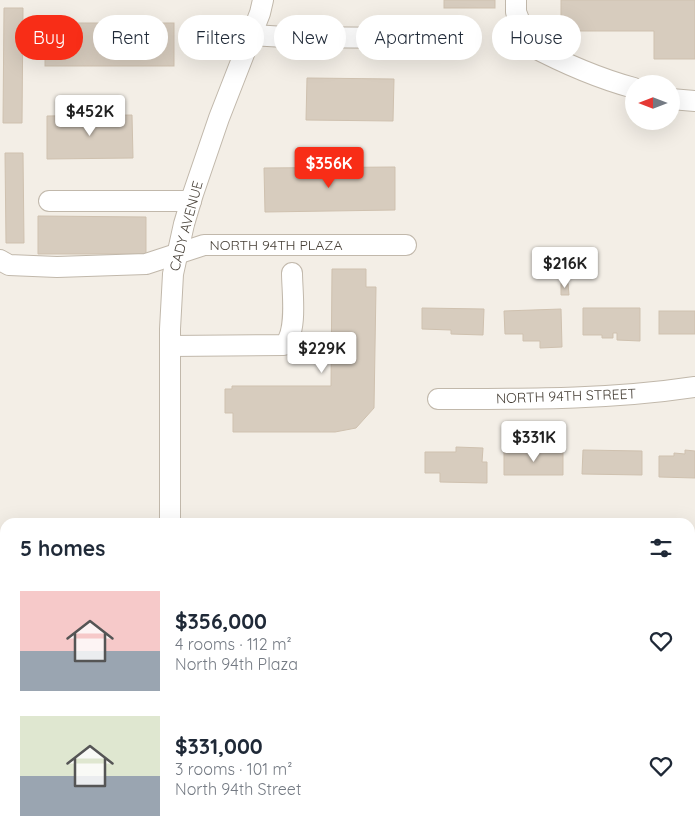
<!DOCTYPE html>
<html lang="en">
<head>
<meta charset="utf-8">
<style>
  body { margin:0; font-family:Quicksand,sans-serif; background:#f6f6f7; color:#1f2937; height:100vh; display:flex; flex-direction:column; font-size:19px; white-space:nowrap }
  * { box-sizing:border-box; margin:0 }
  p { font-size:16px; color:#747a83 }
  .icon { flex:none; width:28px; height:28px; fill:none; stroke:currentColor; stroke-width:2; stroke-linecap:round; stroke-linejoin:round }
  .map { position:relative; flex:1; overflow:hidden }
  .side { position:absolute; left:0px; top:518px; width:695px; height:321px; display:flex; flex-direction:column; background:#fff; border-radius:15px 15px 0 0; box-shadow:0 5px 20px #0002 }
  .side>* { flex:none }
  .banner { position:absolute; left:15px; top:15px; width:665px; height:45px; display:flex; gap:10px }
  .needle { width:32px; rotate:270deg }
  .buttons { position:absolute; left:625px; top:75px; display:grid; gap:10px }
  .buttons a { display:grid; place-items:center; width:55px; height:55px; border-radius:50%; background:#fff; box-shadow:0 5px 20px #0002; font-size:25px }
  .price { position:absolute; translate:-50% -42px; padding:0 11px; border-radius:5px; background:#fff; color:#222; font-size:16px; line-height:32px; filter:drop-shadow(0 1px 2px #0008) }
  .price::after { content:''; position:absolute; left:50%; top:30px; width:15px; height:11px; margin-left:-8px; background:inherit; clip-path:polygon(0 0,100% 0,50% 100%) }
  .price.active { background:#f82d17; color:#fff }
  ul { padding:0; list-style:none }
  li { display:flex; align-items:center; gap:15px; height:125px; padding:0 20px }
  li span { display:grid; place-items:center; flex:none; width:140px; height:100px; border-radius:0px; color:#555 }
  li>.icon { margin-inline-start:auto }
  span .icon { width:60px; height:60px; fill:#fffc; stroke-width:1 }
  li b { font-size:21px }
  h2 { display:flex; justify-content:space-between; align-items:center; height:60px; padding:0 20px; font-size:21px }
  .tag { padding:0 18px; border-radius:22px; background:#fff; box-shadow:0 5px 20px #0002; font-size:18px; line-height:45px }
  .tag.active { background:#f82d17; color:#fff }
  .map>svg:first-child { display:block }
</style>
</head>
<body>
<div class="map">
<svg width="695" height="838" viewBox="0 0 695 838">
  <rect width="100%" height="100%" fill="#f3eee6"/>
  <g fill="#d7ccbe" stroke="#cfc1af">
    <rect x="444" y="0" width="51" height="8"/>
    <path d="M561,0H695V59H654V31H568V20H561Z"/>
    <path d="M4,8H23L22,123H3Z"/>
    <rect x="45" y="23" width="129" height="43"/>
    <path d="M307,78L394,79L393,121L306,120Z"/>
    <path d="M132,115L133,158L47,159V116Z"/>
    <path d="M5,153H23L24,243H6Z"/>
    <path d="M395,167V210L265,212L264,168Z"/>
    <path d="M38,216L146,217V254H38Z"/>
    <path d="M332,269H366V287H376L374,408L356,428L335,432H233V413H225V389H232V386H331Z"/>
    <path d="M561,283H568L569,295H561Z"/>
    <path d="M422,308L484,309L483,335L451,334V330L422,329Z"/>
    <path d="M583,308H640V341L617,340V333H613V338H602V335H583Z"/>
    <path d="M561,309L562,347L540,348V341H523V334H505L504,311Z"/>
    <rect x="659" y="311" width="36" height="23"/>
    <path d="M456,447L483,448L482,462H487V483L440,482V473H425V452H456Z"/>
    <path d="M583,450L642,451V475L582,474Z"/>
    <path d="M685,450L695,451V478L659,477V456H674V453L685,454Z"/>
    <path d="M563,451V475H504V452Z"/>
    <path d="M690,721L695,723V758L690,755Z"/>
    <path d="M432,834H467L470,838H435Z"/>
    <path d="M486,834H491L494,838H480Z"/>
  </g>
  <g fill="none" stroke-linecap="round" stroke-linejoin="round">
    <g stroke="#c1b8ab" stroke-width="22">
      <g id="minor">
        <path d="M516,0V12L529,45C563,63 597,78 634,88"/>
        <path d="M252,35L285,37L412,38"/>
        <path d="M671,99L695,101"/>
        <path d="M49,201H191"/>
        <path d="M0,260L9,265L57,267L146,264L204,245H406"/>
        <path d="M170,346L284,345C298,332 292,291 292,273"/>
        <path d="M438,399C524,399 609,400 695,387"/>
        <path d="M170,522V329L173,274L184,224L193,194L219,118L260,13L263,0"/>
        <path d="M663,834V838"/>
      </g>
    </g>
    <use href="#minor" stroke="#fff" stroke-width="20"/>
  </g>
  <g text-anchor="middle" stroke-width="5" stroke-linejoin="round" paint-order="stroke">
    <g font-size="14" fill="#453e35" stroke="#fff">
      <text transform="translate(186 226) rotate(-75)" y="5">CADY AVENUE</text>
      <text x="276" y="250">NORTH 94TH PLAZA</text>
      <text transform="translate(566 396) rotate(-2)" y="5">NORTH 94TH STREET</text>
    </g>
  </g>
</svg>
<div class="buttons">
<a><svg class="needle" viewBox="-14 -14 28 28"><path d="M0-13l5 13h-10z" fill="#e53935"/><path d="M0 13l5-13h-10z" fill="#747a83"/></svg></a>
</div>
<b class="price" style="left:90px;top:137px">$452K</b>
<b class="price active" style="left:329px;top:189px">$356K</b>
<b class="price" style="left:565px;top:289px">$216K</b>
<b class="price" style="left:322px;top:374px">$229K</b>
<b class="price" style="left:534px;top:463px">$331K</b>
<div class="banner">
<a class="tag active">Buy</a>
<a class="tag">Rent</a>
<a class="tag">Filters</a>
<a class="tag">New</a>
<a class="tag">Apartment</a>
<a class="tag">House</a>
</div>
<section class="side">
<h2>5 homes<svg class="icon" aria-label="filters" viewBox="0 0 24 24"><path d="M4 7h16M4 17h16"/><circle cx="9" cy="7" r="2"/><circle cx="15" cy="17" r="2"/></svg></h2>
<ul>
<li><span style="background:linear-gradient(#f6c9c9 60%,#9aa5b1 0)"><svg class="icon" aria-label="home" viewBox="0 0 24 24"><path d="M3 11l9-7 9 7M6 9v11h12V9"/></svg></span><div><b>$356,000</b><p>4 rooms · 112 m²</p><p>North 94th Plaza</p></div><svg class="icon" aria-label="heart" viewBox="0 0 24 24"><path d="M12 20l-8-8c-3-5 5-10 8-4 3-6 11-1 8 4z"/></svg></li>
<li><span style="background:linear-gradient(#dfe7d0 60%,#9aa5b1 0)"><svg class="icon" aria-label="home" viewBox="0 0 24 24"><path d="M3 11l9-7 9 7M6 9v11h12V9"/></svg></span><div><b>$331,000</b><p>3 rooms · 101 m²</p><p>North 94th Street</p></div><svg class="icon" aria-label="heart" viewBox="0 0 24 24"><path d="M12 20l-8-8c-3-5 5-10 8-4 3-6 11-1 8 4z"/></svg></li>
</ul>
</section>
</div>
</body>
</html>
